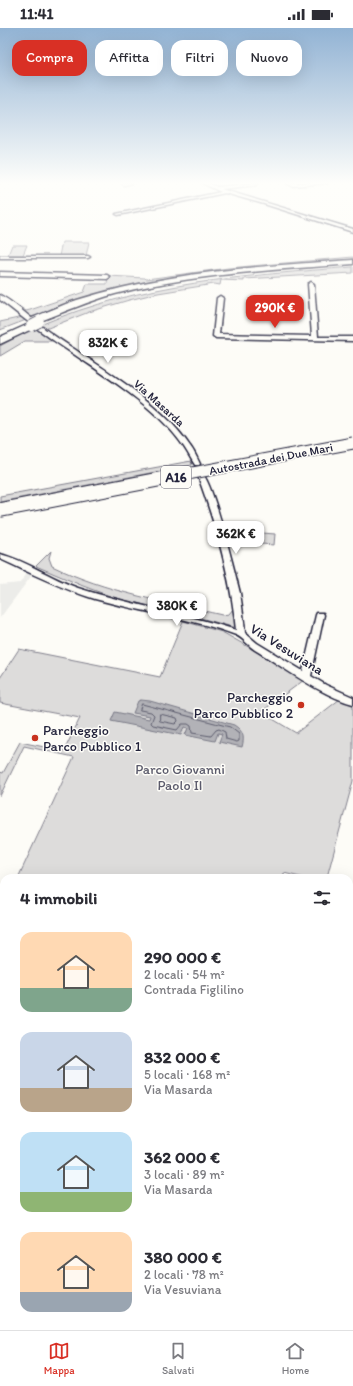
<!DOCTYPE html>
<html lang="it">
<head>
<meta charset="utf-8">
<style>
  body { margin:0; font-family:Itim,sans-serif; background:#f2f2f3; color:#2b2b33; height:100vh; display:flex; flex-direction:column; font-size:15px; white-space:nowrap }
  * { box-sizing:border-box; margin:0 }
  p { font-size:13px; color:#7c7c81 }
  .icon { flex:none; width:22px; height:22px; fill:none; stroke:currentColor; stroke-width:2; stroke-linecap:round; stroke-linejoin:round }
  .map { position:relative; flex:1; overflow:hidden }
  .panel { position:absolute; left:0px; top:846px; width:353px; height:456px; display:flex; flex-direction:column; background:#fff; border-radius:12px 12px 0 0; box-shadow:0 4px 16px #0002 }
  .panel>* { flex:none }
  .top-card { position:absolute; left:12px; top:12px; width:329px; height:36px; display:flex; gap:8px }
  .price { position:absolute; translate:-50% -34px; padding:0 9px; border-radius:8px; background:#fff; color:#222; font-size:13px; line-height:26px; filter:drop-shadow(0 1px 2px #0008) }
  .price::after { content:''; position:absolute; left:50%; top:24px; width:12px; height:9px; margin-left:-6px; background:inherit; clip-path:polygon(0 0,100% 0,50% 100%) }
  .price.current { background:#d93025; color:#fff }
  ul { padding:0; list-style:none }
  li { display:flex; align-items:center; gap:12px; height:100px; padding:0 20px }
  li span { display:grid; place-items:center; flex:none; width:112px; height:80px; border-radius:12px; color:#555 }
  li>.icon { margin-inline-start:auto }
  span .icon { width:48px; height:48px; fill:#fffc; stroke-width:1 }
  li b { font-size:17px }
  h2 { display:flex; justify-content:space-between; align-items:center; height:48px; padding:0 20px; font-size:17px }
  .chip { padding:0 14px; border-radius:12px; background:#fff; box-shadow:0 4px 16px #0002; font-size:14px; line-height:36px }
  .chip.current { background:#d93025; color:#fff }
  .status { display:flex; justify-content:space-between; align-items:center; height:28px; padding:0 20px; background:#fff; direction:ltr }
  .status svg { height:11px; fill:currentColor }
  .dock { display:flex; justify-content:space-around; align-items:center; height:56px; border-top:1px solid #e1e1e2; background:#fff; font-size:11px; color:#7c7c81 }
  .dock a { display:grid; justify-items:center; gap:2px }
  .dock .current { color:#d93025 }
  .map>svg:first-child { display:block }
</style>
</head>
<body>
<div class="status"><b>11:41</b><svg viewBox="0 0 49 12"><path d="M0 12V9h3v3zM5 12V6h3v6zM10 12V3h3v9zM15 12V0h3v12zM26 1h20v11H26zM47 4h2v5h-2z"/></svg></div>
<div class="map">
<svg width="353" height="1302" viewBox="0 0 353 1302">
  <rect width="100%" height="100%" fill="#fdfcf7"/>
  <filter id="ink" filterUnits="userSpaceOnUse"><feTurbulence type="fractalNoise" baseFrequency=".025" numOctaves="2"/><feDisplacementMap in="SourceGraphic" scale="8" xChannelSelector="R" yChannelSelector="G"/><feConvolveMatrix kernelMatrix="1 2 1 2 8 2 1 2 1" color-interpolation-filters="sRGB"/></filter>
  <g filter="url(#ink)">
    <path fill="#ecece9" d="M27,545L32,547L0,590V557L20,555Z"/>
    <g fill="#dddcdb" stroke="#807f8b">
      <path d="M62,214H89L86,228H59Z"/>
      <path d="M12,217H27L23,227H8Z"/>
      <path d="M353,229V232L187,249L68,276L31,290L12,277H17L26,283L30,282L84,264L87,256H107L108,248L145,250L146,251L228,240Z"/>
      <path d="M353,239V245L244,251V253L221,252L220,257L214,256L158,265L129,272L89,284L48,300L42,299L40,297C144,254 243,248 353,239Z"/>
      <path d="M23,289L26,292L0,302V294Z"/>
      <path d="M35,299L55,313H25L0,328V318Z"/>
      <path d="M191,433L192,437L0,474V468Z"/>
      <path d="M237,503L275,506L274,517L235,514Z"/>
      <path d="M51,523L49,530L52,538C106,564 165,574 222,587L229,586L233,581L236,600L197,589L115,570L83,558L36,538Z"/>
      <path d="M183,593L222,604L245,617L304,652L261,684L296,705L340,671L353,676V753L327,849L304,850L284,845L283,850H18L74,729L24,718L0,768V744L3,745L20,714L64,723L80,690L0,675V650L19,621L160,649Z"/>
    </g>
    <path fill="#b2b2b7" stroke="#787885" d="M141,672L150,673L234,697C243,703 245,708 242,719L219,714L222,706L218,705L215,713L185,707L188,700L184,699L181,707L111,693L115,684L149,691L150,688L133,685L138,673Z"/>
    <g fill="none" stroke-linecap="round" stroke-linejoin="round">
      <g stroke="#5c5c6d" stroke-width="1">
        <path d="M142,676L230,699L239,706V713L237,714L226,711L225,704L219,701L216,702L211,708L192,705L191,698L188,696H182L177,702L153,697L151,695L154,687L151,684L140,682Z"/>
        <path d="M160,686L177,690L178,693L175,696L160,693Z"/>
      </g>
      <g stroke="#22223b" stroke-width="3">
        <g id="minor">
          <path d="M123,155H133L124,157L122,156Z"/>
          <path d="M202,155H207L217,159L258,155L257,157L221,161L353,201V204L264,176L225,165L118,187L116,186L221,164Z"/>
          <path d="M286,155H328L292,158Z"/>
          <path d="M0,228H88L90,229L88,230H0Z"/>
          <path d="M0,244L107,247L110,249L107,251L0,248Z"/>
          <path d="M311,254L314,256L318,309H353V313L216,310L213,308L217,270L220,268L223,270L219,306L312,308L308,256Z"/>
          <path d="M0,267C13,273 35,294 49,304C93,335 160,372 190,418C194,423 197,430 200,436L199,437H195C191,431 188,425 184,419C155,375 89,338 46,307C30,296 15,283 0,272Z"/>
          <path d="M202,446C212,450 236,549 240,565C242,578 244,592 245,605L257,615L303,643L316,587L317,585H323L324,587L311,648L326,657L353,669V676C322,668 283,639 255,622C249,618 243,610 236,607C191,590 141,584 95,571C62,561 31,545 0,531V526C25,532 52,551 78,560C130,577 184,585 236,602C231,549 216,498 198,448Z"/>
          <path d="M0,903L4,905V918L0,916Z"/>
          <path d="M0,923L4,924V934L0,933Z"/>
          <path d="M353,977V1020L349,1019V978Z"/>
          <path d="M353,1172V1186L349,1187V1173Z"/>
          <path d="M4,1176V1190L0,1191V1177Z"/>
          <path d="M135,1298H166L168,1302H137Z"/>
          <rect x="180" y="1298" width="16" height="4"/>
          <path d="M289,1298H305L304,1302H288Z"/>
        </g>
      </g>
      <g stroke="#22223b" stroke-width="3">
        <g id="trunk">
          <path d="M353,232V236C274,242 193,246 115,266C89,273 64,284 38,294H32L30,292L32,290C47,284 62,277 77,272C166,244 260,238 353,232Z"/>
          <path d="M31,295L36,298L34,300L0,316V309Z"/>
        </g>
      </g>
      <use href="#minor" fill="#fdfcf7" fill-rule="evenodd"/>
      <use href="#trunk" fill="#fdfcf7" fill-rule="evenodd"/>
      <g stroke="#22223b" stroke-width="12" stroke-linecap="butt">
        <path id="trunk-bridge" d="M31,298L39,294"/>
      </g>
      <g stroke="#22223b" stroke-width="13" stroke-linecap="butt">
        <path id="motorway-bridge-far1" d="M182,447L353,415"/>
      </g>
      <g stroke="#22223b" stroke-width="16" stroke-linecap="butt">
        <path id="motorway-bridge" d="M0,482L187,446"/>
      </g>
      <use href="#trunk-bridge" stroke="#fdfcf7" stroke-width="10"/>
      <use href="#motorway-bridge-far1" stroke="#fdfcf7" stroke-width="11"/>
      <use href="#motorway-bridge" stroke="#fdfcf7" stroke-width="14"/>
    </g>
  </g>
  <linearGradient id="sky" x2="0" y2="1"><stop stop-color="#92b3d4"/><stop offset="0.46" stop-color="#fefefb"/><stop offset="1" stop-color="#fefefb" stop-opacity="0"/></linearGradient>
  <rect width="353" height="337" fill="url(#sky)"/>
  <g fill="#c8321e" stroke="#fdfcf7" stroke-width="1.5">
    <circle cx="301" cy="677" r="4"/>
    <circle cx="35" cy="710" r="4"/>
  </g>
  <g text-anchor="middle" stroke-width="3" stroke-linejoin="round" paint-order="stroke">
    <g font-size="12" fill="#22223b" stroke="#fdfcf7">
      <text transform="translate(159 375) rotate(42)" y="4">Via Masarda</text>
      <text transform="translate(271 431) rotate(-11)" y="4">Autostrada dei Due Mari</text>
    </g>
    <rect fill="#fdfcf7" stroke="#646373" stroke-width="1" x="161" y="438" width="30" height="22" rx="3"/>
    <g font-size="13" font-weight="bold" fill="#22223b">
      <text x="176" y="454">A16</text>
    </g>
    <g font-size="14" fill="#22223b" stroke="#fdfcf7">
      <text transform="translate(287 621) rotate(32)" y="5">Via Vesuviana</text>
    </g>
    <g font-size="14" fill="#22223b" stroke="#fdfcf7" text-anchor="end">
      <text x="293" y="674">Parcheggio<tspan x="293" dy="16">Parco Pubblico 2</tspan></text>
      <text x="43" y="707" text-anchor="start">Parcheggio<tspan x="43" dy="16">Parco Pubblico 1</tspan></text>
    </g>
    <g font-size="14" fill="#5a5a6b" stroke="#fdfcf7">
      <text x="180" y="746">Parco Giovanni<tspan x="180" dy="16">Paolo II</tspan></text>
    </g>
  </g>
</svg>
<b class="price current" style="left:275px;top:301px">290K €</b>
<b class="price" style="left:108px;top:336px">832K €</b>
<b class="price" style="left:236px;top:527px">362K €</b>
<b class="price" style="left:177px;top:599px">380K €</b>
<div class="top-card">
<a class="chip current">Compra</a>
<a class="chip">Affitta</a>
<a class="chip">Filtri</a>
<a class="chip">Nuovo</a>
</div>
<section class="panel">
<h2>4 immobili<svg class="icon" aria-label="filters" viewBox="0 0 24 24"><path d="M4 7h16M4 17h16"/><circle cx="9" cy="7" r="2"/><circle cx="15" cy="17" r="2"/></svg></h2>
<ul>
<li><span style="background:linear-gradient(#ffd9b3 70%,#7fa58c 0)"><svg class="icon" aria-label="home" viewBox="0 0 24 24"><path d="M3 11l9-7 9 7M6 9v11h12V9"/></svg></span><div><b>290 000 €</b><p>2 locali · 54 m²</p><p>Contrada Figlilino</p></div></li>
<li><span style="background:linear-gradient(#c9d6e8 70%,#b9a48a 0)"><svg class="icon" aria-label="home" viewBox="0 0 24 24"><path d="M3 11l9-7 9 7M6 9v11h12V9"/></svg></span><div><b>832 000 €</b><p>5 locali · 168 m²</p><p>Via Masarda</p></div></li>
<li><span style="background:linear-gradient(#bfe0f5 75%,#8fb573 0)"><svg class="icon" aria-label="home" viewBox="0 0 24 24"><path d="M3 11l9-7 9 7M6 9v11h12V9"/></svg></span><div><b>362 000 €</b><p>3 locali · 89 m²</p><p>Via Masarda</p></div></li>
<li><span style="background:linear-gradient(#ffd9b3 75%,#9aa5b1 0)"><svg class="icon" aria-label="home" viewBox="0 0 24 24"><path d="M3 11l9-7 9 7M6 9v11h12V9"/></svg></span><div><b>380 000 €</b><p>2 locali · 78 m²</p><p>Via Vesuviana</p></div></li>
</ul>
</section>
</div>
<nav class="dock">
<a class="current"><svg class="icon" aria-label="map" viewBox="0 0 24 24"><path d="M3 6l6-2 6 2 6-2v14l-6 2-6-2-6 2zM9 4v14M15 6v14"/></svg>Mappa</a>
<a><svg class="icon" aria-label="saved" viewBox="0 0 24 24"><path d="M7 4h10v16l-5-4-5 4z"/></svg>Salvati</a>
<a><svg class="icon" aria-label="home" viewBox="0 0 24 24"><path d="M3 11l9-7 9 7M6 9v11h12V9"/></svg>Home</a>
</nav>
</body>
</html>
